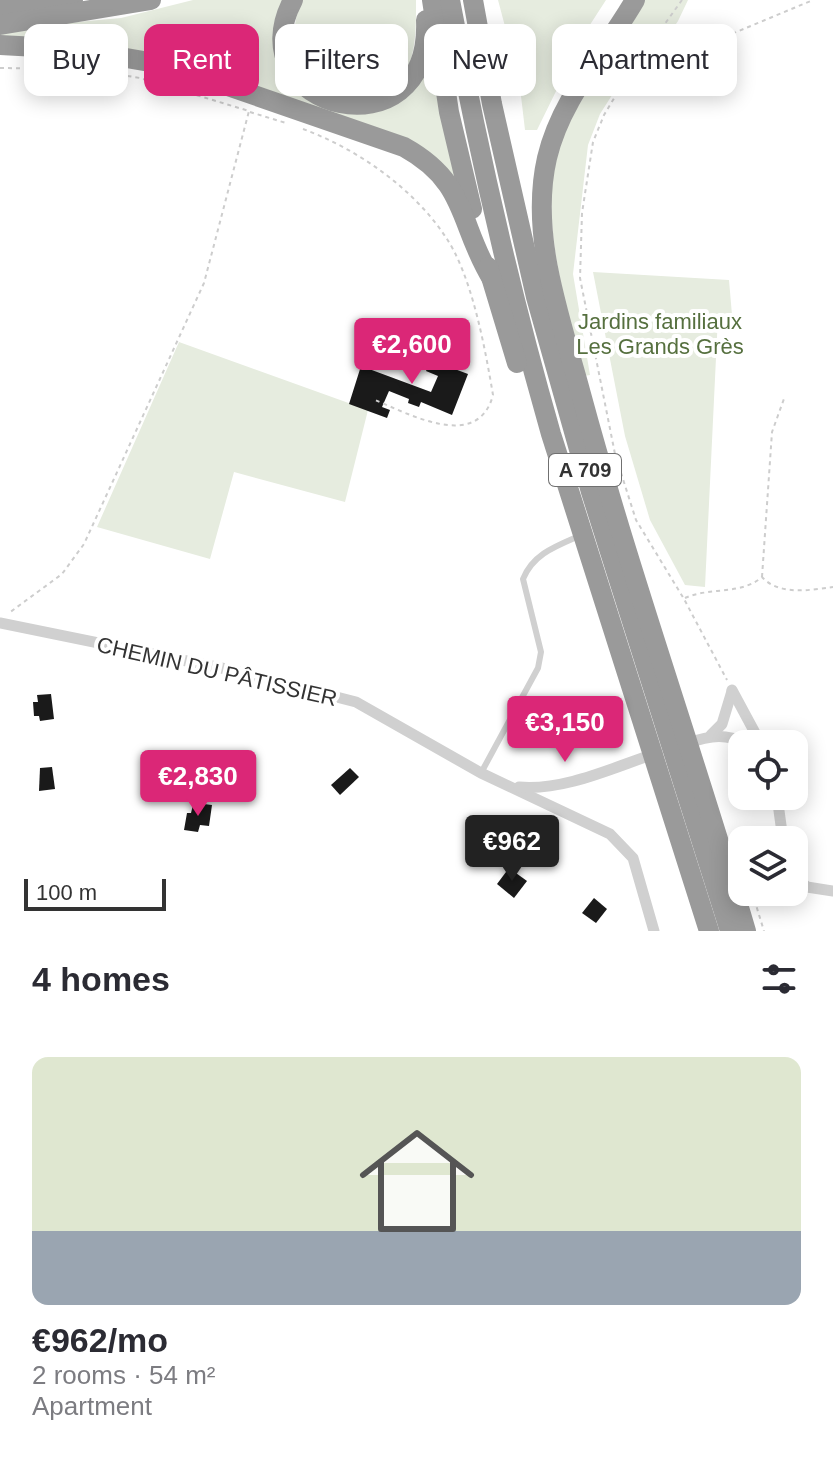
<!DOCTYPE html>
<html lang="en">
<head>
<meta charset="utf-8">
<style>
  body { margin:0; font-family:Arial,sans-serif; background:#f2f2f3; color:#2b2b33; height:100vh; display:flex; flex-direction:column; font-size:30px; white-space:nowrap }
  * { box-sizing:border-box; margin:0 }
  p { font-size:26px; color:#7c7c81 }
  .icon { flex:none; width:44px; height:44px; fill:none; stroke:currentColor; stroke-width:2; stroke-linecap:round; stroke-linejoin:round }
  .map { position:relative; height:931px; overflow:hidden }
  .drawer { display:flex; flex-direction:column; background:#fff; flex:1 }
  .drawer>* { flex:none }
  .banner { position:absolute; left:24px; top:24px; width:786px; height:72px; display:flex; gap:16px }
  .buttons { position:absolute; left:728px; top:730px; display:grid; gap:16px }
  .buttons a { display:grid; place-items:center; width:80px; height:80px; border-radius:16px; background:#fff; box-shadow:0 4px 20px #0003; font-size:40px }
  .scale { position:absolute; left:24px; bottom:20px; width:142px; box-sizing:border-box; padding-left:8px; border:4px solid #333; border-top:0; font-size:22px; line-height:28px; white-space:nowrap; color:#333; -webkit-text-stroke:6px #fff; paint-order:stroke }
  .price { position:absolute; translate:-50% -68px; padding:0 18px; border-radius:8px; background:#db2777; color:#fff; font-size:26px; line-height:52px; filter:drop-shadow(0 2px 4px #0008) }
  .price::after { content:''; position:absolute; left:50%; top:48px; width:24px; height:18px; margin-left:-12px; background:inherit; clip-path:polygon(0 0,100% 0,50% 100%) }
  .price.selected { background:#222; color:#fff }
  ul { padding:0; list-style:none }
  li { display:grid; align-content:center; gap:16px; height:424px; padding:0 32px }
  li span { display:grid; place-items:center; height:248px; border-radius:16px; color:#555 }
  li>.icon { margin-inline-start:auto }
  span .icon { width:144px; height:144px; fill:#fffc; stroke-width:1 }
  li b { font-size:34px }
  h2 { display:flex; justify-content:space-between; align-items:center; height:96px; padding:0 32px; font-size:34px }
  .pill { padding:0 28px; border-radius:16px; background:#fff; box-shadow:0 4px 20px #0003; font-size:28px; line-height:72px }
  .pill.selected { background:#db2777; color:#fff }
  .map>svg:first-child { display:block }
</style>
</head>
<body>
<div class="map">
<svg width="833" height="931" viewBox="0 0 833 931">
  <rect width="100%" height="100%" fill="#fff"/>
  <g fill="#e6ecdf">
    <path d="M193,0H288L281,62L360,112L432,56L456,182L442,165L160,58L0,41V29L121,18Z"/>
    <path d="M300,0H416C416,31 418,84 379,93C365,96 349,95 334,96C287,61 288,57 300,0Z"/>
    <path d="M498,0H606L584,34L537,130H525L519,79Z"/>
    <path d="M645,0H688L678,21L645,70L621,81L600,114L588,145L573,274L590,375L584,376C565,300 531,200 568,125C590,81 623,44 645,0Z"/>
    <path d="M593,272L729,280L732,315L718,316L705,587L685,585L650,520L625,436Z"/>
    <path d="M179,342L368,410L345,502L234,472L210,559L97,527Z"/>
  </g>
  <g fill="#1a1a1a">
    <path d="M437,344L458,352L452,368L468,374L452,415L421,402L419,407L408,403L409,399L389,391L382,407L390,410L387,418L349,404L361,366L431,392L438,376L426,371Z"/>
    <path d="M51,694L54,719L40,721L39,716H34L33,702H38L37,695Z"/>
    <path d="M52,767L55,789L39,791L40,768Z"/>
    <path d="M350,768L359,777L340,795L331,785Z"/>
    <path d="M204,804L212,805L209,826L200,825L198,832L184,830L187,813H191L193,805L204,807Z"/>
    <path d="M509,868L527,881L514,898L497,884Z"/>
    <path d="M594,898L607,909L596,923L582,913Z"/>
  </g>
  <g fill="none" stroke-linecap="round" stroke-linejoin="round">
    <g stroke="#cdcdcd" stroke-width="2" stroke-dasharray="4 4" stroke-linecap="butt">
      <path d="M682,0L628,75L604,115L593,142L582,213L580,278L615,454L636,520L684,599L727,680"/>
      <path d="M0,68L86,69L140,78L249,111L204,283L84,544L62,574L9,613"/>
      <path d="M624,85L686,53L813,0"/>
      <path d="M250,112L286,123"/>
      <path d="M303,129C357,149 412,187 445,236C472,275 485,348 493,395C478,452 409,414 375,400"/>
      <path d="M762,577L772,432L785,396"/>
      <path d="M685,598C709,587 742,595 762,577C779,596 811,590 833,587"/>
      <path d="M752,892L764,931"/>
    </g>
    <path stroke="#d0d0d0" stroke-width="6" d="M481,773L538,668L541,652L523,579C533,554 556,546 579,536"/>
    <g stroke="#d0d0d0" stroke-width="11">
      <path d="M0,623L231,670L356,702L481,773L610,834L633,858L654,931"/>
      <path d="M732,690L761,744"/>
      <path d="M711,735L722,724L732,691"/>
      <path d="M685,744C714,734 724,734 753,744"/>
      <path d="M519,787C565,791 614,767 657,753"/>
      <path d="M777,796L783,840"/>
      <path d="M794,876L807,887L833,891"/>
    </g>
    <g stroke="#9a9a9a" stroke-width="20">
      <path d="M293,0C235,109 432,159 426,20"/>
      <path d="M432,0L449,112L472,209"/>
      <path d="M450,0C477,146 510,291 551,434L709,931"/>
      <path d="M473,0L492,104L536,297L591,492L730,931"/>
      <path d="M635,0C605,52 561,98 547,158C529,236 561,319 581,394C630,575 693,751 746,931"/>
      <path d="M0,10L73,0"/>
      <path d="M0,25L151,0"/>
      <path d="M0,45L74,49L167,65L404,147C469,183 458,224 492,279"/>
      <path d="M488,267L517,363"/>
    </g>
  </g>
  <g text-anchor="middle" stroke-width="8" stroke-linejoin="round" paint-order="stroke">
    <rect fill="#fff" stroke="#707070" stroke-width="2" x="549" y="454" width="72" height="32" rx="6"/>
    <g font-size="20" font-weight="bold" fill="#333">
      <text x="585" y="477">A 709</text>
    </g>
    <g font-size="22" fill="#56703f" stroke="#fff">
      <text x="660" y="329">Jardins familiaux<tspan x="660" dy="25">Les Grands Grès</tspan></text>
    </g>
    <g font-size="22" fill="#333" stroke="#fff">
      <text transform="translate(217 671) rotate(13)" y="8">CHEMIN DU PÂTISSIER</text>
    </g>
  </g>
</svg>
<div class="buttons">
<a><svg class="icon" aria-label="locate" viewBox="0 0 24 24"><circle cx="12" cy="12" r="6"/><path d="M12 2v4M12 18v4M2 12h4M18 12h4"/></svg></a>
<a><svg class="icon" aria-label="layers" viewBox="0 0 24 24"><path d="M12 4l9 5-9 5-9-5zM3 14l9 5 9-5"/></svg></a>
</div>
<div class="scale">100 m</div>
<b class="price" style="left:412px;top:386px">€2,600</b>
<b class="price" style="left:565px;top:764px">€3,150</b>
<b class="price" style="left:198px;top:818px">€2,830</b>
<b class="price selected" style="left:512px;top:883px">€962</b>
<div class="banner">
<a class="pill">Buy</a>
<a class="pill selected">Rent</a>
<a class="pill">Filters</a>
<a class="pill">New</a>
<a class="pill">Apartment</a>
</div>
</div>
<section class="drawer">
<h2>4 homes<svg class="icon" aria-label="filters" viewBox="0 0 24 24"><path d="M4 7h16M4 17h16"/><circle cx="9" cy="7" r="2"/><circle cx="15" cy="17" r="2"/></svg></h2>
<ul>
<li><span style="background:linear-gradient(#dfe7d0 70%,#9aa5b1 0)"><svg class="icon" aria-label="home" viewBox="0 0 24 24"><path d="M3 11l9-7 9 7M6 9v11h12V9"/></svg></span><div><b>€962/mo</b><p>2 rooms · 54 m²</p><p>Apartment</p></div></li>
</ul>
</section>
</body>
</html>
